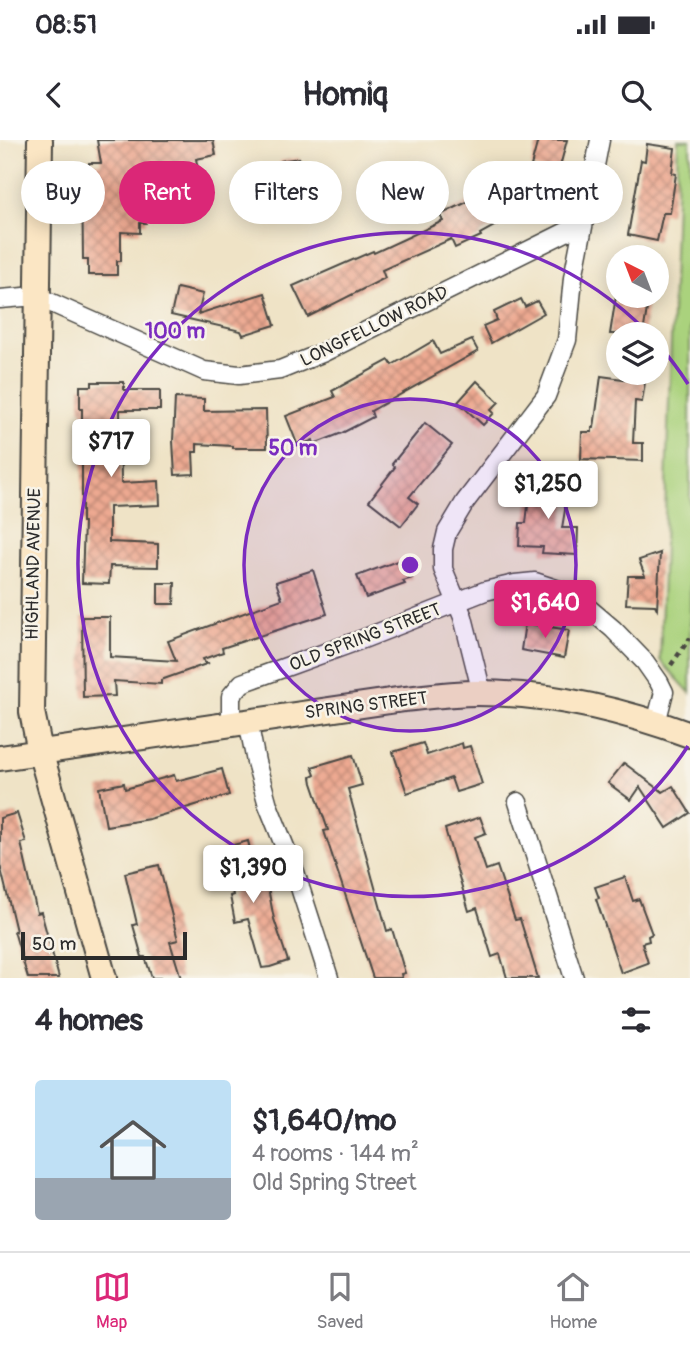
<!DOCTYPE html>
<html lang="en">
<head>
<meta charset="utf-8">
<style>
  body { margin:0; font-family:Pangolin,sans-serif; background:#f7f7f7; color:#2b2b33; height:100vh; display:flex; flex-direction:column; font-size:26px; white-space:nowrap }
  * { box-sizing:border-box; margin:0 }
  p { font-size:23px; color:#7c7c81 }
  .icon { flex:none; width:38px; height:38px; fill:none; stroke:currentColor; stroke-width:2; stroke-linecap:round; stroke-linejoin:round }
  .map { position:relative; height:838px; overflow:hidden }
  .side { display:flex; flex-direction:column; background:#fff; flex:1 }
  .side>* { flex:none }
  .banner { position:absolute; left:21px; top:21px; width:649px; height:63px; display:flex; gap:14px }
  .needle { width:46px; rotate:318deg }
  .buttons { position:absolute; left:606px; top:105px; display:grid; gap:14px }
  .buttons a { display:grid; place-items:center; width:63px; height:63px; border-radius:50%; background:#fff; box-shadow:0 4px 18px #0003; font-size:35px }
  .scale { position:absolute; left:21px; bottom:18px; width:166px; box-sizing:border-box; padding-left:7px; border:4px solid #2b2b2b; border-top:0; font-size:19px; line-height:24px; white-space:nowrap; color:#2b2b2b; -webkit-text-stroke:5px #f7f3e8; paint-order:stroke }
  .price { position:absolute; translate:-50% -60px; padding:0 16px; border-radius:7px; background:#fff; color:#222; font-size:23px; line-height:46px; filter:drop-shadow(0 2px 4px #0008) }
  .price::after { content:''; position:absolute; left:50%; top:42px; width:21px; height:16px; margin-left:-10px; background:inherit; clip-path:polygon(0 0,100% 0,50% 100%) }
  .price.selected { background:#db2777; color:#fff }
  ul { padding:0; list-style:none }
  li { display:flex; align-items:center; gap:21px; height:175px; padding:0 35px }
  li span { display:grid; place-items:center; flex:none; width:196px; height:140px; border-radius:7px; color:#555 }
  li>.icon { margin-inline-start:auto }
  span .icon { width:84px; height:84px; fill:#fffc; stroke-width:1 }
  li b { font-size:30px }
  h2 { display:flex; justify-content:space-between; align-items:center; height:84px; padding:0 35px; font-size:30px }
  .chip { padding:0 24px; border-radius:32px; background:#fff; box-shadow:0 4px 18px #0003; font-size:24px; line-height:63px }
  .chip.selected { background:#db2777; color:#fff }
  .status { display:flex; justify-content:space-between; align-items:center; height:49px; padding:0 35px; background:#fff; direction:ltr }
  .status svg { height:19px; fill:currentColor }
  header { display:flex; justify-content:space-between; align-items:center; height:91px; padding:0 35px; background:#fff; font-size:32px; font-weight:700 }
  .tab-bar { display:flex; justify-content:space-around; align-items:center; height:98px; border-top:2px solid #e1e1e2; background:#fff; font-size:19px; color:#7c7c81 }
  .tab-bar a { display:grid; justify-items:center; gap:4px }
  .tab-bar .selected { color:#db2777 }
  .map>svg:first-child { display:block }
</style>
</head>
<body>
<div class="status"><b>08:51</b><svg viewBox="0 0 49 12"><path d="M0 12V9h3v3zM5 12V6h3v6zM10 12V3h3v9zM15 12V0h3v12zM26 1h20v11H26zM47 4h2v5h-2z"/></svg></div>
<header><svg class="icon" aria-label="back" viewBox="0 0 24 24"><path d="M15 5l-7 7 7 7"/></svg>Homiq<svg class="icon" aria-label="search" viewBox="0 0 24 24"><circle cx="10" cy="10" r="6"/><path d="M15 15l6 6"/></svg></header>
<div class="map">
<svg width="690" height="838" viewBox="0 0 690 838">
  <defs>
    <pattern id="building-cross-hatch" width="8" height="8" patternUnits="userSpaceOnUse" patternTransform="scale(1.75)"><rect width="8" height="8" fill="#eda991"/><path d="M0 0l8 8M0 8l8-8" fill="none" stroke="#c08a77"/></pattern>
  </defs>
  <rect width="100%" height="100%" fill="#f7f3e8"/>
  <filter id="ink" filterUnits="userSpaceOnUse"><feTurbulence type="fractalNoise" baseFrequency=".0143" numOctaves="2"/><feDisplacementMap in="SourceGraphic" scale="14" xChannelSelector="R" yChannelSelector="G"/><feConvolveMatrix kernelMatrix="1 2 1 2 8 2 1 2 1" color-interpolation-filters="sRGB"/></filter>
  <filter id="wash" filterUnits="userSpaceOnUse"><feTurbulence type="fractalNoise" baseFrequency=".00686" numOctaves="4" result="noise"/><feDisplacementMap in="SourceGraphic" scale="28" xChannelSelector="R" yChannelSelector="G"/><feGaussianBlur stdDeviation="1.57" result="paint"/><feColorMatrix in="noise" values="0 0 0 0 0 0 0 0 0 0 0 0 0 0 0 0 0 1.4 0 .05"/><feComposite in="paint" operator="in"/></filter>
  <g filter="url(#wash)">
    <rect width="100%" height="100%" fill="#efe3c6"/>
    <path fill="#aad27d" stroke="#6a7e54" stroke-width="2" d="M678,0H690V553L660,520Z"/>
    <g id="blocks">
      <g fill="url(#building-cross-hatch)">
        <path d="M97,0H213L216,15L196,19L202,48L180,52L176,33L146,32V83H140V93L121,92V121H117V135H88V120H83L82,27H89V23H101Z"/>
        <path d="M538,0H567L558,34L531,26Z"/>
        <path d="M647,4L675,8L672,33L676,34L670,73H663L657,101L628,95L641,20L645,21Z"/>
        <path d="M299,18L303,39L283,42L280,21Z"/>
        <path d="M516,36L532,65L480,94L481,96L455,108L451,99L382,130L385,138L308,177L293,146L373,111L374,113L443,81L440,75L492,50Z"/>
        <path d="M177,148L203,154L198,174L265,153L275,185L243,195L241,191L171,175Z"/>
        <path d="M616,156H649L643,194H610Z"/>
        <path d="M521,159L525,167L537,161L544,173L491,203L483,186L497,180L494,172Z"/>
        <path d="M472,200L478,211L371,271L373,277L342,293L314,304L313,300L298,306L286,276L335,257L332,251L389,220L392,225L433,201L440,214Z"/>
        <path d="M601,236L645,242L642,262L635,261L633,303H643V321L581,319L582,292H592V288H594Z"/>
        <path d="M477,241L499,262L491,270L494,273L483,285L458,262Z"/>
        <path d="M92,242H124V250H160V270H120L121,343L159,341L160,365L109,367V402L158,404V427L110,426L109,444L82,443L84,382H82V269H80V246H92Z"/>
        <path d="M175,258L204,259V271L266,270L267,308H233V306L197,304V312H193L194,334L175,335L173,301Z"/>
        <path d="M425,283L452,305L409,357L418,364L401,386L369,361L395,327L392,324Z"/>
        <path d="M531,340L561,344L560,357L567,358L562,388H578L577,415L542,413L543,407L519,406L520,383H526Z"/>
        <path d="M660,413L657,469L655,465L626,464L628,436H645L639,420Z"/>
        <path d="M405,418L412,438L403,441L405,444L366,458L357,436Z"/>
        <path d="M313,430L327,474L222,508L223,512L203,519L205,523H209L161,540V544L114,541L115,556L83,557L82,477H110V517L176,521L168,501L282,459L276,442Z"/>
        <path d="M158,443H175L174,464H158Z"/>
        <path d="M525,483L569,490L564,518L521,510Z"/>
        <path d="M423,603L427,615L462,603L463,608L470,606L482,644L456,652L451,638L407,653L393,612Z"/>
        <path d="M353,615L362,645L348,649L387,791L392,789L405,833L401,834L402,838H373L324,691L328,690L312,643L311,637L315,635L312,627Z"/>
        <path d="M624,623L663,652L673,646L690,673L667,688L640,647L631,660L608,643Z"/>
        <path d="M222,629L229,655L149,679L106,686L99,648L124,643L125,649L174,635L176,641Z"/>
        <path d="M17,673L26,702L21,703L37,773L41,772L59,838H28L14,791H16L0,725V678Z"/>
        <path d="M480,677L486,693L475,697L486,730L497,726L515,780L520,779L538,838H507L500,814L492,817L477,768L469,771L445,689Z"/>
        <path d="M248,701L260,750L268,748L274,779L288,821L270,827L262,828L248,779L235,782L230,756L233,755L222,708Z"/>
        <path d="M159,725L178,800L170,802L181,838H152L145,817H142L133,785L137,784L125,733Z"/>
        <path d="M625,737L633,761L639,759L652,794L648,796L649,801L642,803L648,823L621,833L596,759L599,758L595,747Z"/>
      </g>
    </g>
  </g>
  <g filter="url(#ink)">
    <use href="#blocks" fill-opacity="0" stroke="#484742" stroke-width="2"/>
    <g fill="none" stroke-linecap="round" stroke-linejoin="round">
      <g stroke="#484742" stroke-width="21">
        <g id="street">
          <path d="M0,159L36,156L204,231L239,235L280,230L322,213L582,84"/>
          <path d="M482,553L463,477L443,429V409L447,392L465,362L546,256L567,200L573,138L600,0"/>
          <path d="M248,581L256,622L268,665L295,732L329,838"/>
          <path d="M231,584V556L242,543L363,499L485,451L515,444L535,442L562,451L580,461L613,489L645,522L659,542L664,552L656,583"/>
          <path d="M518,662L574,838"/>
        </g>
      </g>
      <g stroke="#484742" stroke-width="28">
        <g id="secondary">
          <path d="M40,0L32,572L40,611L104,838"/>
          <path d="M0,618L397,560C424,557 451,553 478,553C550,553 622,570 690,595"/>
        </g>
      </g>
      <path stroke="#484742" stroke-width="4.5" stroke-dasharray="5 5" stroke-linecap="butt" d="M671,525L690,498"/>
      <use href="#street" stroke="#fff" stroke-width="18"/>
      <use href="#secondary" stroke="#fbe6c4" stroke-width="24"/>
    </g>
  </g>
  <circle cx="410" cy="425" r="166" fill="#7b2cbf" fill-opacity=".12"/>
  <g fill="none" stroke="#7b2cbf" stroke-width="3.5">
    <circle cx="410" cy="425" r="166"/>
    <path d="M688 606A332 332 0 1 1 647 192M657 203A332 332 0 0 1 688 244"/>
  </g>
  <g text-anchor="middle" stroke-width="5" stroke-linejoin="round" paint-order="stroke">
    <g font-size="18" fill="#2b2b2b" stroke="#f7f3e8">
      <text transform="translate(374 186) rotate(-26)" y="6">LONGFELLOW ROAD</text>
      <text transform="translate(33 424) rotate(-89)" y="6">HIGHLAND AVENUE</text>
      <text transform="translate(365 497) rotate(-21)" y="6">OLD SPRING STREET</text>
      <text transform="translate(366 565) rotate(-7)" y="6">SPRING STREET</text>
    </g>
  </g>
  <circle cx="410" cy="425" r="10" fill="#7b2cbf" stroke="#f7f3e8" stroke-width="3.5"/>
  <g font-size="21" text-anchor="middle" font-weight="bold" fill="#7b2cbf" stroke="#f7f3e8" stroke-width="5" stroke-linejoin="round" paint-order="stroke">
    <text x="175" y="198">100 m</text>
    <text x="293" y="315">50 m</text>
  </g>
</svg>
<div class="buttons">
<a><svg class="needle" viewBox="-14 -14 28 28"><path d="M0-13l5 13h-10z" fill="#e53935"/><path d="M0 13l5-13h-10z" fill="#7c7c81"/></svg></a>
<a><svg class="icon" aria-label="layers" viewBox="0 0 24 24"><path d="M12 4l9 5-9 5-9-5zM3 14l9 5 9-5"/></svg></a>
</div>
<div class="scale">50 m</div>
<b class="price" style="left:111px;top:339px">$717</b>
<b class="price" style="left:548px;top:381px">$1,250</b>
<b class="price selected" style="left:545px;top:500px">$1,640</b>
<b class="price" style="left:253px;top:765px">$1,390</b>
<div class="banner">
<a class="chip">Buy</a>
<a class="chip selected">Rent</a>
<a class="chip">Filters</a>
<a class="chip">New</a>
<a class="chip">Apartment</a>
</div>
</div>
<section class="side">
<h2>4 homes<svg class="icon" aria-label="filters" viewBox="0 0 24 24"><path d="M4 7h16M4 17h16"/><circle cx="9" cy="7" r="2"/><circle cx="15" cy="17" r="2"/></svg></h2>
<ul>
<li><span style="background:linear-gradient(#bfe0f5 70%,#9aa5b1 0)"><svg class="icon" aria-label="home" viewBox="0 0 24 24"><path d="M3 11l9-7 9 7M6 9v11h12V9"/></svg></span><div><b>$1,640/mo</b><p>4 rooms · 144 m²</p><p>Old Spring Street</p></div></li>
</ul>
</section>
<nav class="tab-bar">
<a class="selected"><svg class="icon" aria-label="map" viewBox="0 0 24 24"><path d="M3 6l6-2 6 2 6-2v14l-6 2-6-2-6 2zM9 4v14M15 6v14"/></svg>Map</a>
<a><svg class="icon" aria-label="saved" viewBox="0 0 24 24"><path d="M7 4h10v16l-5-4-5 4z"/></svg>Saved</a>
<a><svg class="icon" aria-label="home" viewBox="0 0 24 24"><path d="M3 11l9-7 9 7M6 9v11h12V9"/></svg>Home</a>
</nav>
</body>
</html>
